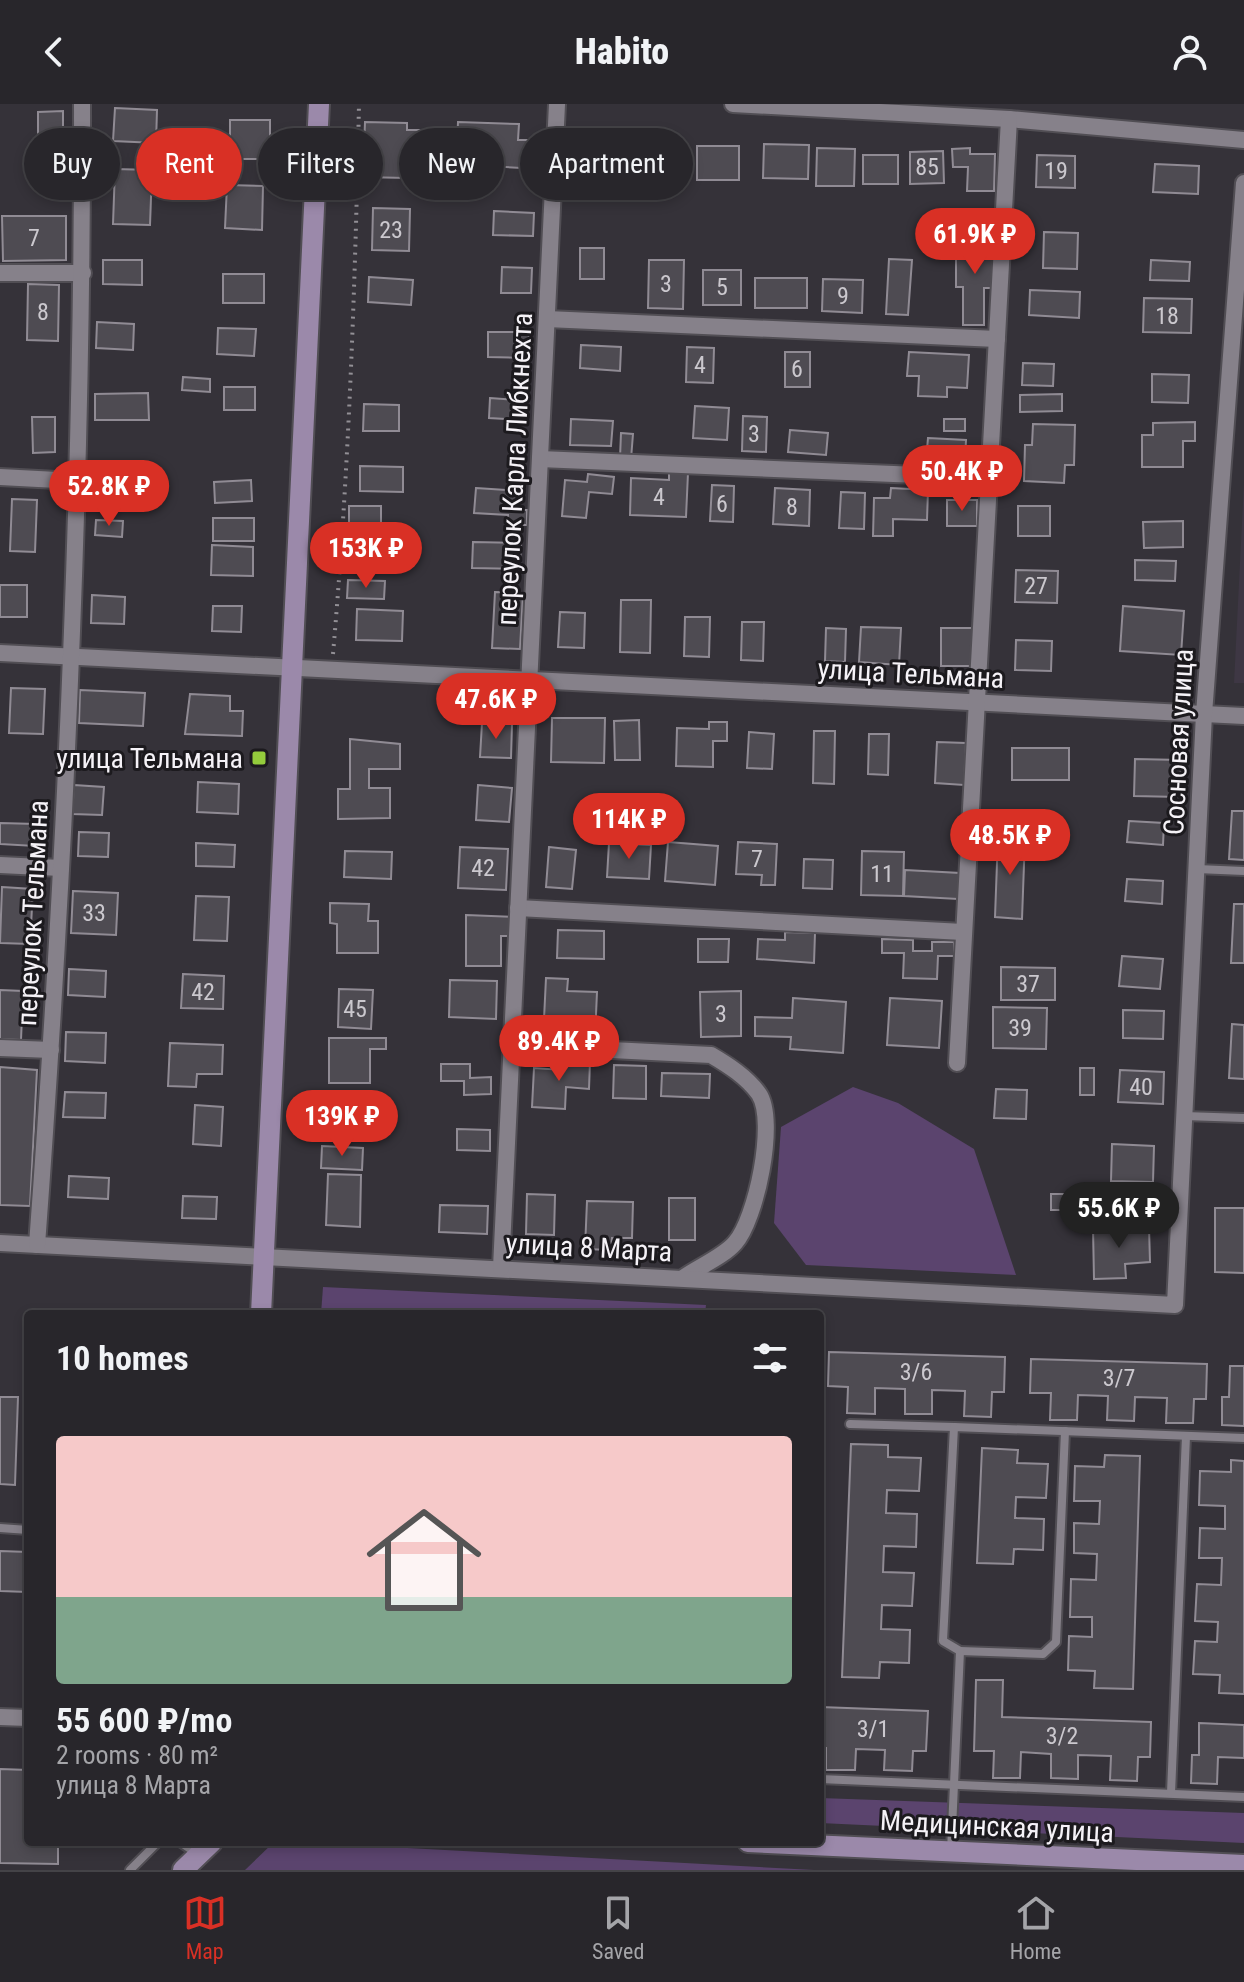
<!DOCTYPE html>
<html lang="en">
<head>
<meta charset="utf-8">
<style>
  body { margin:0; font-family:"Roboto Condensed",sans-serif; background:#302e33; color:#f1f3f6; height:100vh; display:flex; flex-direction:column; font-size:30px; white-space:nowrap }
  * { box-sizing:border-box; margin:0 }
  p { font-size:26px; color:#a5a5a9 }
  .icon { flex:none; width:44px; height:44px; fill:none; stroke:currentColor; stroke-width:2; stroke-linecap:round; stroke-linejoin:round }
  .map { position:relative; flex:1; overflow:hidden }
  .side { position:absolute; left:24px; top:1206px; width:800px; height:536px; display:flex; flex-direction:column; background:#28262b; border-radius:8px; box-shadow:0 4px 12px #0003,0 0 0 2px #444347 }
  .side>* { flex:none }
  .banner { position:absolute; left:24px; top:24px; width:800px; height:72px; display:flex; gap:16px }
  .price { position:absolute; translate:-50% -68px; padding:0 18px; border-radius:28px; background:#d93025; color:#fff; font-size:26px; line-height:52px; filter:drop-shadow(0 2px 4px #0008) }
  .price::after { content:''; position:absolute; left:50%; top:48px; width:24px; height:18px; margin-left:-12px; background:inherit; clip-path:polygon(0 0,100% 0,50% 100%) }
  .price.on { background:#222; color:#fff }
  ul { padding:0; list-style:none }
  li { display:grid; align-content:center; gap:16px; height:424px; padding:0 32px }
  li span { display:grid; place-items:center; height:248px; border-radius:8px; color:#555 }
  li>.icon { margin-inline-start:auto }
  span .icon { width:144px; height:144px; fill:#fffc; stroke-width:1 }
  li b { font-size:34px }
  h2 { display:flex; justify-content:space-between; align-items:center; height:96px; padding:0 32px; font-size:34px }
  .tag { padding:0 28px; border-radius:36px; background:#28262b; box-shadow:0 4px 12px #0003,0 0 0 2px #444347; font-size:28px; line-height:72px }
  .tag.on { background:#d93025; color:#fff }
  header { display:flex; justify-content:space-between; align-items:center; height:104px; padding:0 32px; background:#28262b; font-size:36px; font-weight:800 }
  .menu { display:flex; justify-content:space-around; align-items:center; height:112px; border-top:2px solid #444347; background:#28262b; font-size:22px; color:#a5a5a9 }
  .menu a { display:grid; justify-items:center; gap:4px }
  .menu .on { color:#d93025 }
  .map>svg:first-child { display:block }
</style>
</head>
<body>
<header><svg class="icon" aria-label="back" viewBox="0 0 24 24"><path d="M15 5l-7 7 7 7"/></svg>Habito<svg class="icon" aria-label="person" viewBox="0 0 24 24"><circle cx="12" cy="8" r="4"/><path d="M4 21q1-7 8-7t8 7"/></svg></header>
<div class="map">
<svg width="1244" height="1766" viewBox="0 0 1244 1766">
  <rect width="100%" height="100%" fill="#353239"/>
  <path fill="#3e3744" d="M1244,378V579H1234Z"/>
  <g fill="#5b446e">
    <path d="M853,983L898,999L974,1045L1016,1171L806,1161L774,1119L781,1023Z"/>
    <path d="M323,1183L706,1201L705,1210H321Z"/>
    <path d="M820,1694L1244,1709V1739L820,1719Z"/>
    <path d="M274,1738H296L814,1766H245Z"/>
  </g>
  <g fill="#4e4b52" stroke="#908b94" stroke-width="2">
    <path d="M115,4L157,6L156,39L113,37Z"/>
    <path d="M63,7V35L38,36V8Z"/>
    <rect x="230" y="16" width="40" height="39"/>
    <path d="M365,18L407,19V26H423V49L407,48L406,74L363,73Z"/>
    <path d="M458,18L519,20L518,36H539V65L489,62L488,43L457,42Z"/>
    <path d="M764,40L809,41L808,75L763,74Z"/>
    <rect x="697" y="42" width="42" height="34"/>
    <path d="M817,44L855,45L854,82H816Z"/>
    <path d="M970,44V50H995L994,87H967L968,63H953L952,45Z"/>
    <path d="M582,47L619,50L617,84L580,82Z"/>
    <path d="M943,47L944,79L910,80V48Z"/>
    <rect x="863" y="51" width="35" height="29"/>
    <path d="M1037,51L1075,52V84L1036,83Z"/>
    <path d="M1155,60L1199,62L1198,90L1153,88Z"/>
    <path d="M115,65L152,66L150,121L113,120Z"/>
    <path d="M227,81L263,82L262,126L225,124Z"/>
    <path d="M373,104L410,105L409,147L372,146Z"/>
    <path d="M494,107L534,109L533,132L493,131Z"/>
    <path d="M2,112H66V156L3,157Z"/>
    <path d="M1044,128L1078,129L1077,165L1043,164Z"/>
    <path d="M956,134L995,135L994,184H984V221H963V183H956Z"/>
    <rect x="580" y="144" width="24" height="31"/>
    <path d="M889,155L912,156L908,211L886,210Z"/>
    <path d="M103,156H142V181L103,180Z"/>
    <path d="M649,156H684L683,205L648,204Z"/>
    <path d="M1151,156L1190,158L1189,177L1150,176Z"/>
    <path d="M502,163L532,164L531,189H501Z"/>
    <rect x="703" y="166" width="38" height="35"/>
    <rect x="223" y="170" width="41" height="29"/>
    <path d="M369,173L413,176L411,201L368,198Z"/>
    <rect x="755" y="174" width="52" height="30"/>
    <path d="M823,175L863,176L862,209L822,207Z"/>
    <path d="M28,180L59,181L58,237L27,236Z"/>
    <path d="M1030,186L1080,188L1079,214L1029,211Z"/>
    <path d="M1144,194L1192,195L1191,229L1143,228Z"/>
    <path d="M97,218L134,220L133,246L96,244Z"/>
    <path d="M218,224L256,225L254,252L217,250Z"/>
    <path d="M488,228H529L528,254L488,253Z"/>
    <path d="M581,241L621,243L620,267L580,264Z"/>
    <path d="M687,243L714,244L713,279L686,278Z"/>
    <rect x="785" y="248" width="25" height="35"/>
    <path d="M909,248L969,251L967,284L947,283V293L918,292L919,272H907Z"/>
    <path d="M1023,259L1054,260L1053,282L1022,281Z"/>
    <path d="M1152,270L1189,271L1188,299L1152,298Z"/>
    <path d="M183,273L210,275V288L182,286Z"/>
    <rect x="224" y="283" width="31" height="23"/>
    <path d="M148,289L149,316H95V290Z"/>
    <path d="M1062,290V307L1020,308V291Z"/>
    <path d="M490,294L527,297L525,316L489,314Z"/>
    <path d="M364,300L399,301V327H363Z"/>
    <path d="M695,302L729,304L727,336L693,334Z"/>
    <path d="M743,312L767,313L766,348L742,347Z"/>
    <path d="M32,313H55V348L33,349Z"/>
    <path d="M571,315L613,317L611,342L570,341Z"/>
    <rect x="944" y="315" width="21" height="12"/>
    <path d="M1195,318V337H1183V363H1142V331H1153V319Z"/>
    <path d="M1033,320L1075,321L1074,361H1065L1064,379L1024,377L1025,341H1032Z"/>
    <path d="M790,326L828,329L826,351L788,348Z"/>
    <path d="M621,329L633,330L631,355L620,354Z"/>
    <path d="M928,334L966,336L965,358L926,357Z"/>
    <path d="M360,362L403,363V388L360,387Z"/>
    <path d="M669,369H688L686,413L630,411L631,374L669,376Z"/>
    <path d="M588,370L614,373L612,390L589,388L586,414L562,412L565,376L587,378Z"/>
    <rect x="92" y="371" width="42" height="24"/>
    <path d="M251,376L252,397L215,399L214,378Z"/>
    <path d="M712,381L734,382L733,418L710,417Z"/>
    <path d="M476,384L520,387L518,406H527V421H508V411L474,409Z"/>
    <path d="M775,384L810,386L809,422L773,420Z"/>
    <path d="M891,384L928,386L927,416L893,415V432H873L874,394H890Z"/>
    <path d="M841,388L865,389L864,425L839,424Z"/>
    <path d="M12,395L37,396L35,448L10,447Z"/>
    <rect x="947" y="396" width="30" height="26"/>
    <path d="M349,402H381V421H396L395,446L361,445V423H349Z"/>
    <rect x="1018" y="402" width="32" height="30"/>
    <rect x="213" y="414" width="41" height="23"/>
    <path d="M96,416L123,417L122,433L95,431Z"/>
    <path d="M1183,417V443L1144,444L1143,418Z"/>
    <path d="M473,438L521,439L520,465L472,464Z"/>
    <path d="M212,441L253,443V472L211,471Z"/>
    <path d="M1135,456L1176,457L1175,477L1135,476Z"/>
    <path d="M1016,466L1058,467L1057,499L1015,498Z"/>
    <path d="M348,476L385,477L384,495L347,494Z"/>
    <rect x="0" y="481" width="27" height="32"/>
    <path d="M495,488L523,489L520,545L492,544Z"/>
    <path d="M92,491L125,493L124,520L91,519Z"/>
    <path d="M621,496H651L650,549L620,548Z"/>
    <path d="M213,502H242L241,528L212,527Z"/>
    <path d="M1123,502L1184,507L1181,551L1120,547Z"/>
    <path d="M357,505L403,507L402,537L356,536Z"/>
    <path d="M560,508L585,509L584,544L558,543Z"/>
    <path d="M685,513H710L709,553L684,552Z"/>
    <path d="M742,518H764L763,557L741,556Z"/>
    <path d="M861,523L901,524L899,561L859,558Z"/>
    <path d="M826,524L846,525L845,558L825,557Z"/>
    <rect x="941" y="524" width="31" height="38"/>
    <path d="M1016,536L1052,537L1051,567L1015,566Z"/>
    <path d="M11,584L45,585L43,630L9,629Z"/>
    <path d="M80,586L145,589L143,622L79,619Z"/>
    <path d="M190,590L230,592V607H243L242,632L185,630Z"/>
    <path d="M552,614H605L604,659L551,658Z"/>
    <path d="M639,616L640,656H615L614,617Z"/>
    <path d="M709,618H727V637H713V663L676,662L677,624L709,625Z"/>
    <path d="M482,619L512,620L511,654L480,653Z"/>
    <path d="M814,627H835L834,680L813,679Z"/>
    <path d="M749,628L774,630L772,665L747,664Z"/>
    <path d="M869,630H889L888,671L868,670Z"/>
    <path d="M350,635L400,640V665H369V684H390V714L338,715V685H350Z"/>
    <path d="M937,638L966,639L964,681L935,679Z"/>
    <rect x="1012" y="644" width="57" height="32"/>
    <path d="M1135,655L1181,656L1180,693L1134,692Z"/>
    <path d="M198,678L239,680L238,710L197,708Z"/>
    <path d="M74,681L104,683L102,711L72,710Z"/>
    <path d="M478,681L512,684L509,718L476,716Z"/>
    <path d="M1232,707H1244V756L1229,755Z"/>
    <path d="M1129,717L1164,719L1163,741L1127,738Z"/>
    <path d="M0,719L36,720L35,742L0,740Z"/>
    <path d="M79,728L109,729L108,753L78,752Z"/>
    <path d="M998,732L1025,733L1022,815L995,813Z"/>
    <path d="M668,738L718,742L715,781L665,777Z"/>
    <path d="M738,738L777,740L775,781H761L762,771L736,770Z"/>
    <path d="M196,739L235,741L234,763L196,762Z"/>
    <path d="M609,739L651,741L649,775L607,773Z"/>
    <path d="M460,743L508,745L506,786L458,784Z"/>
    <path d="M549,743L576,746L572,785L546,783Z"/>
    <path d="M345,747L392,748L391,775L344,773Z"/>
    <path d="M862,747L904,748L903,792L861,791Z"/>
    <path d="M804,755L833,756L832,785L803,784Z"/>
    <path d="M905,766L960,769L958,795L904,792Z"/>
    <path d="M1127,775L1163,777L1162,800L1125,797Z"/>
    <path d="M2,783L33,785L30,840L0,839Z"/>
    <path d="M73,787L118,789L116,831L71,829Z"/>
    <path d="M196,792L229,793L227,837L194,836Z"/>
    <path d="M330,799L369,800L368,817H378V849H337V820L330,819Z"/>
    <path d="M1234,800H1244V859H1231Z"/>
    <path d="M466,811L514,813V832H501V862H466Z"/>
    <path d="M558,826L604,827V855L557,854Z"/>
    <path d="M785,828L815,829L814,859L757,855L758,835L785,836Z"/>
    <path d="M698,835H729L728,858H698Z"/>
    <path d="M882,835L913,836V847H932V838H954V852H938L937,875L903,874L904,849H882Z"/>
    <path d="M1122,852L1163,855L1160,885L1119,882Z"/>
    <path d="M1001,863L1055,864V896H1001Z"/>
    <path d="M69,865L106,867L105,893L68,891Z"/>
    <path d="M183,870L224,872L223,905L181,904Z"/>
    <path d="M546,874L568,875L567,887L597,888L595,933L553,932V915H544Z"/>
    <path d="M450,876L497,877L496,915L449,913Z"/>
    <path d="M339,885L373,886L371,925L338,923Z"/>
    <path d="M0,886L23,887L21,936L0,935Z"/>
    <path d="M741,887V932L701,933L700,888Z"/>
    <path d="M793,894L846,898L843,949L790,945L791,933L755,932V913L792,914Z"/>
    <path d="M890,894L942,897L939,944L887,941Z"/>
    <path d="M993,903L1047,904L1046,945L993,944Z"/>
    <path d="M1123,906L1164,907L1163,935L1123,934Z"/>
    <path d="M1232,920L1244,921V975L1229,974Z"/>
    <path d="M66,928L106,929L105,959L65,957Z"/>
    <path d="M329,934H386V945H370V979H329Z"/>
    <path d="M170,939L223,941L222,970H197L196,983L168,982Z"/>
    <path d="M563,955L590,957L589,985L566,983L565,1005L532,1003L534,964L562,966Z"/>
    <path d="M441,960H470V974L491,973V990L464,991V977H441Z"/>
    <path d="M614,961L646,962V995L613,994Z"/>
    <path d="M0,963L37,966L30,1102L0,1101Z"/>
    <rect x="1080" y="964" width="14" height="27"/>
    <path d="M1120,966L1164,968L1163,1000L1118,998Z"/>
    <path d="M662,969L710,970L709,994L661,992Z"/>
    <path d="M996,985L1027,986L1026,1015L994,1014Z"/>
    <path d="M65,988L106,989L105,1014L63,1013Z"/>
    <path d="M195,1001L223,1003L221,1042L193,1040Z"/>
    <path d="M334,1003L385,1004L384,1031L333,1030Z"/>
    <path d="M457,1025L490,1026V1047L457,1046Z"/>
    <path d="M1112,1040L1154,1042L1153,1078L1111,1077Z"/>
    <path d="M322,1042L363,1044L362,1066L321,1064Z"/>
    <path d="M328,1070L361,1071L360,1123L326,1121Z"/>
    <path d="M69,1072L109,1074L108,1095L68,1093Z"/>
    <path d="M527,1090L555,1091L554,1131L526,1130Z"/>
    <rect x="1051" y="1090" width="23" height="16"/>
    <path d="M183,1092L217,1093L216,1115L182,1114Z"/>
    <rect x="669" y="1094" width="26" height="42"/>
    <path d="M587,1097L633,1098L632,1134H612L611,1146L585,1145Z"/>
    <path d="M440,1101L488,1102L487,1130L439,1128Z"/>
    <path d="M1215,1104H1244V1169L1215,1168Z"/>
    <path d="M1149,1123L1150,1158L1125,1160L1126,1174L1094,1175L1093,1124Z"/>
    <path d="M829,1248L1005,1253L1004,1288H992L991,1313L964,1312L965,1287L932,1286V1310H905V1285L875,1284V1310L847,1309L848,1283L828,1282Z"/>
    <path d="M1031,1255L1207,1260L1206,1295H1194L1193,1319H1166L1167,1294L1135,1293L1134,1317L1107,1316L1108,1292L1078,1291L1077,1316H1050L1051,1289H1030Z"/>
    <path d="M1230,1262H1244V1322L1222,1321V1293H1229Z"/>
    <path d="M0,1293H18L15,1381L0,1380Z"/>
    <path d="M851,1340L888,1341V1353L921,1354L919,1387L887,1386L886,1409L917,1410L916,1443L884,1442L883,1468L914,1469L912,1502L882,1501L881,1525L910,1526L909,1559L880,1558L879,1574L842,1573Z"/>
    <path d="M982,1344L1018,1346L1017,1359L1048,1360L1046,1394L1016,1393L1015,1414L1044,1415L1043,1446L1014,1445L1013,1460L977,1459Z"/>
    <path d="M1105,1351L1140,1352L1133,1585L1094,1584L1095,1567L1068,1566L1069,1532L1092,1533V1513H1070L1071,1475L1096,1476L1097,1450L1074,1449V1419L1099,1420L1100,1397H1074L1075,1362L1104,1363Z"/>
    <path d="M1231,1356L1244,1357V1590L1219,1589L1220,1571L1193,1570L1195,1537L1217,1538L1218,1518L1195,1517L1197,1480L1221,1481L1222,1454H1199L1200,1424L1225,1425V1402L1199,1401L1200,1367L1231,1368Z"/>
    <path d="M0,1447L28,1448L27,1488L0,1487Z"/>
    <path d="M976,1576H1003L1002,1613L1151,1618L1150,1653H1138L1137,1677L1110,1676L1111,1652L1078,1651V1675L1051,1674V1650L1021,1648L1020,1674H993L994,1647H974Z"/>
    <path d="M820,1603L928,1607L926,1647H913L912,1667L884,1666L885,1646L856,1645L855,1666H826V1644H820Z"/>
    <path d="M1199,1619L1244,1621V1654L1218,1653L1217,1680L1191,1679L1192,1651H1199Z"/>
    <path d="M0,1665L28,1666V1738H58V1760L0,1759Z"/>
  </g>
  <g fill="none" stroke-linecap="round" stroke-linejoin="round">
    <g stroke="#514e54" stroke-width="12">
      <g id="service">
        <path d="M1197,765L1244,767"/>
        <path d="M1184,1012L1244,1014"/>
        <path d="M850,1320L954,1323"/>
        <path d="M0,1424L28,1426"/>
        <path d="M960,1547L1043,1550L1056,1538L1065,1327"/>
        <path d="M820,1675L1244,1693"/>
        <path d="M1171,1689L1186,1332"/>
        <path d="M180,1738L199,1751"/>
        <path d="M951,1747L960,1547L943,1537L954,1323L1244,1334"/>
        <path d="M130,1766L158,1738"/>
      </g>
    </g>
    <g stroke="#514e54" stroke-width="20">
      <g id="minor">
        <path d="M733,0L1009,15L1244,36"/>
        <path d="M0,169H83"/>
        <path d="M547,215L997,235"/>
        <path d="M540,355L989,374"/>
        <path d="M0,373L76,377"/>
        <path d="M0,549L1244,612"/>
        <path d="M0,761L61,764"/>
        <path d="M518,804L963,828"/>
        <path d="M512,941L711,951C728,961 747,973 759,990C777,1017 756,1116 735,1139C723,1153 698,1163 683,1174"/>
        <path d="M0,944L51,946"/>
        <path d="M957,959L1009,15"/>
        <path d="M0,1139L1175,1201L1204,610L1244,79"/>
        <path d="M37,1141C65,762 83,380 82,0"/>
        <path d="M501,1164L557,0"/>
        <path d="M0,1613L28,1614"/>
      </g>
    </g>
    <g stroke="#514e54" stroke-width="24">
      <g id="secondary">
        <path d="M261,1210L319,0"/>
        <path d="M748,1738L1244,1761"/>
        <path d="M183,1766L212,1738"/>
      </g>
    </g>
    <path stroke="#939096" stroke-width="4" stroke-dasharray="2 6" stroke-linecap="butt" d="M333,550C349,366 355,184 359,0"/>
    <use href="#service" stroke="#86818a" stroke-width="8"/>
    <use href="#minor" stroke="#86818a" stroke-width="16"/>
    <use href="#secondary" stroke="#9b89aa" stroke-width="20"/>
  </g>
  <rect fill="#94cc3c" stroke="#1c1a1e" stroke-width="3" x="251" y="646" width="16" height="16" rx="4"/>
  <g text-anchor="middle" stroke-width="6" stroke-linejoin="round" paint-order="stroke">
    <g font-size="24" fill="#cbc8ce">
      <text x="927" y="71">85</text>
      <text x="1056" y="75">19</text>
      <text x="391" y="134">23</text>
      <text x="34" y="142">7</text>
      <text x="666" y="188">3</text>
      <text x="722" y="191">5</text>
      <text x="843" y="200">9</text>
      <text x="43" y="216">8</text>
      <text x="1167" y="220">18</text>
      <text x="700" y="269">4</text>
      <text x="797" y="273">6</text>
      <text x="754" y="338">3</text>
      <text x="659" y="401">4</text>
      <text x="722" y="408">6</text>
      <text x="792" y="411">8</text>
      <text x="1036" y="490">27</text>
      <text x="757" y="763">7</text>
      <text x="483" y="772">42</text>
      <text x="882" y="778">11</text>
      <text x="94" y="817">33</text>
      <text x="1028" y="888">37</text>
      <text x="203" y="896">42</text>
      <text x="355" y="913">45</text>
      <text x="721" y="918">3</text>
      <text x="1020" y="932">39</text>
      <text x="1141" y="991">40</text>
      <text x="916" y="1276">3/6</text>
      <text x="1119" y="1282">3/7</text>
      <text x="873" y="1633">3/1</text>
      <text x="1062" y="1640">3/2</text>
    </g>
    <g font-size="28" fill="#f5f2f7" stroke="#1c1a1e">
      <text transform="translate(514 365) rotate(-87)" y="10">переулок Карла Либкнехта</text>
      <text transform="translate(911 569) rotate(3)" y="10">улица Тельмана</text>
      <text transform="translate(1178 638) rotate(-87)" y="10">Сосновая улица</text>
      <text transform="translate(32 809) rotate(-87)" y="10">переулок Тельмана</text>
      <text transform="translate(589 1143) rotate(3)" y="10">улица 8 Марта</text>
      <text transform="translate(997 1722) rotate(3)" y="10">Медицинская улица</text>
    </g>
    <g font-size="28" fill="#f5f2f7" stroke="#1c1a1e" text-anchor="end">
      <text x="243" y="664">улица Тельмана</text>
    </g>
  </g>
</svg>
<b class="price" style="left:975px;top:172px">61.9K ₽</b>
<b class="price" style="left:962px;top:409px">50.4K ₽</b>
<b class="price" style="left:109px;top:424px">52.8K ₽</b>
<b class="price" style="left:366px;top:486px">153K ₽</b>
<b class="price" style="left:496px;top:637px">47.6K ₽</b>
<b class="price" style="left:629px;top:757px">114K ₽</b>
<b class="price" style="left:1010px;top:773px">48.5K ₽</b>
<b class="price" style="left:559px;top:979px">89.4K ₽</b>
<b class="price" style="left:342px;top:1054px">139K ₽</b>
<b class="price on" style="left:1119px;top:1146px">55.6K ₽</b>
<div class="banner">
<a class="tag">Buy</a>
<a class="tag on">Rent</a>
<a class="tag">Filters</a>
<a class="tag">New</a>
<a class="tag">Apartment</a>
</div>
<section class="side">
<h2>10 homes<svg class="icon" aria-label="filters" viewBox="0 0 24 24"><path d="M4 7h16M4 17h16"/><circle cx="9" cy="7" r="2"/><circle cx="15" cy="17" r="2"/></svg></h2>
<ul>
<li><span style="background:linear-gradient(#f6c9c9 65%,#7fa58c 0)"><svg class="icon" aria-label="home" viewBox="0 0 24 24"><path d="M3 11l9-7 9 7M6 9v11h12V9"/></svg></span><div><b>55 600 ₽/mo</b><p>2 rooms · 80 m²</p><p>улица 8 Марта</p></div></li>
</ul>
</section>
</div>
<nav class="menu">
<a class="on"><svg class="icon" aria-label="map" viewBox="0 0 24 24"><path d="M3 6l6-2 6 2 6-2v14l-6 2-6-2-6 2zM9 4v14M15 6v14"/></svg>Map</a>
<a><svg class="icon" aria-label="saved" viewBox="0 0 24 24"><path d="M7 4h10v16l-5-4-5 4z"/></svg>Saved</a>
<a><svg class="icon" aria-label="home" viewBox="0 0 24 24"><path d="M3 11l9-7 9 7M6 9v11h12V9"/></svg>Home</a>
</nav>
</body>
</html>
